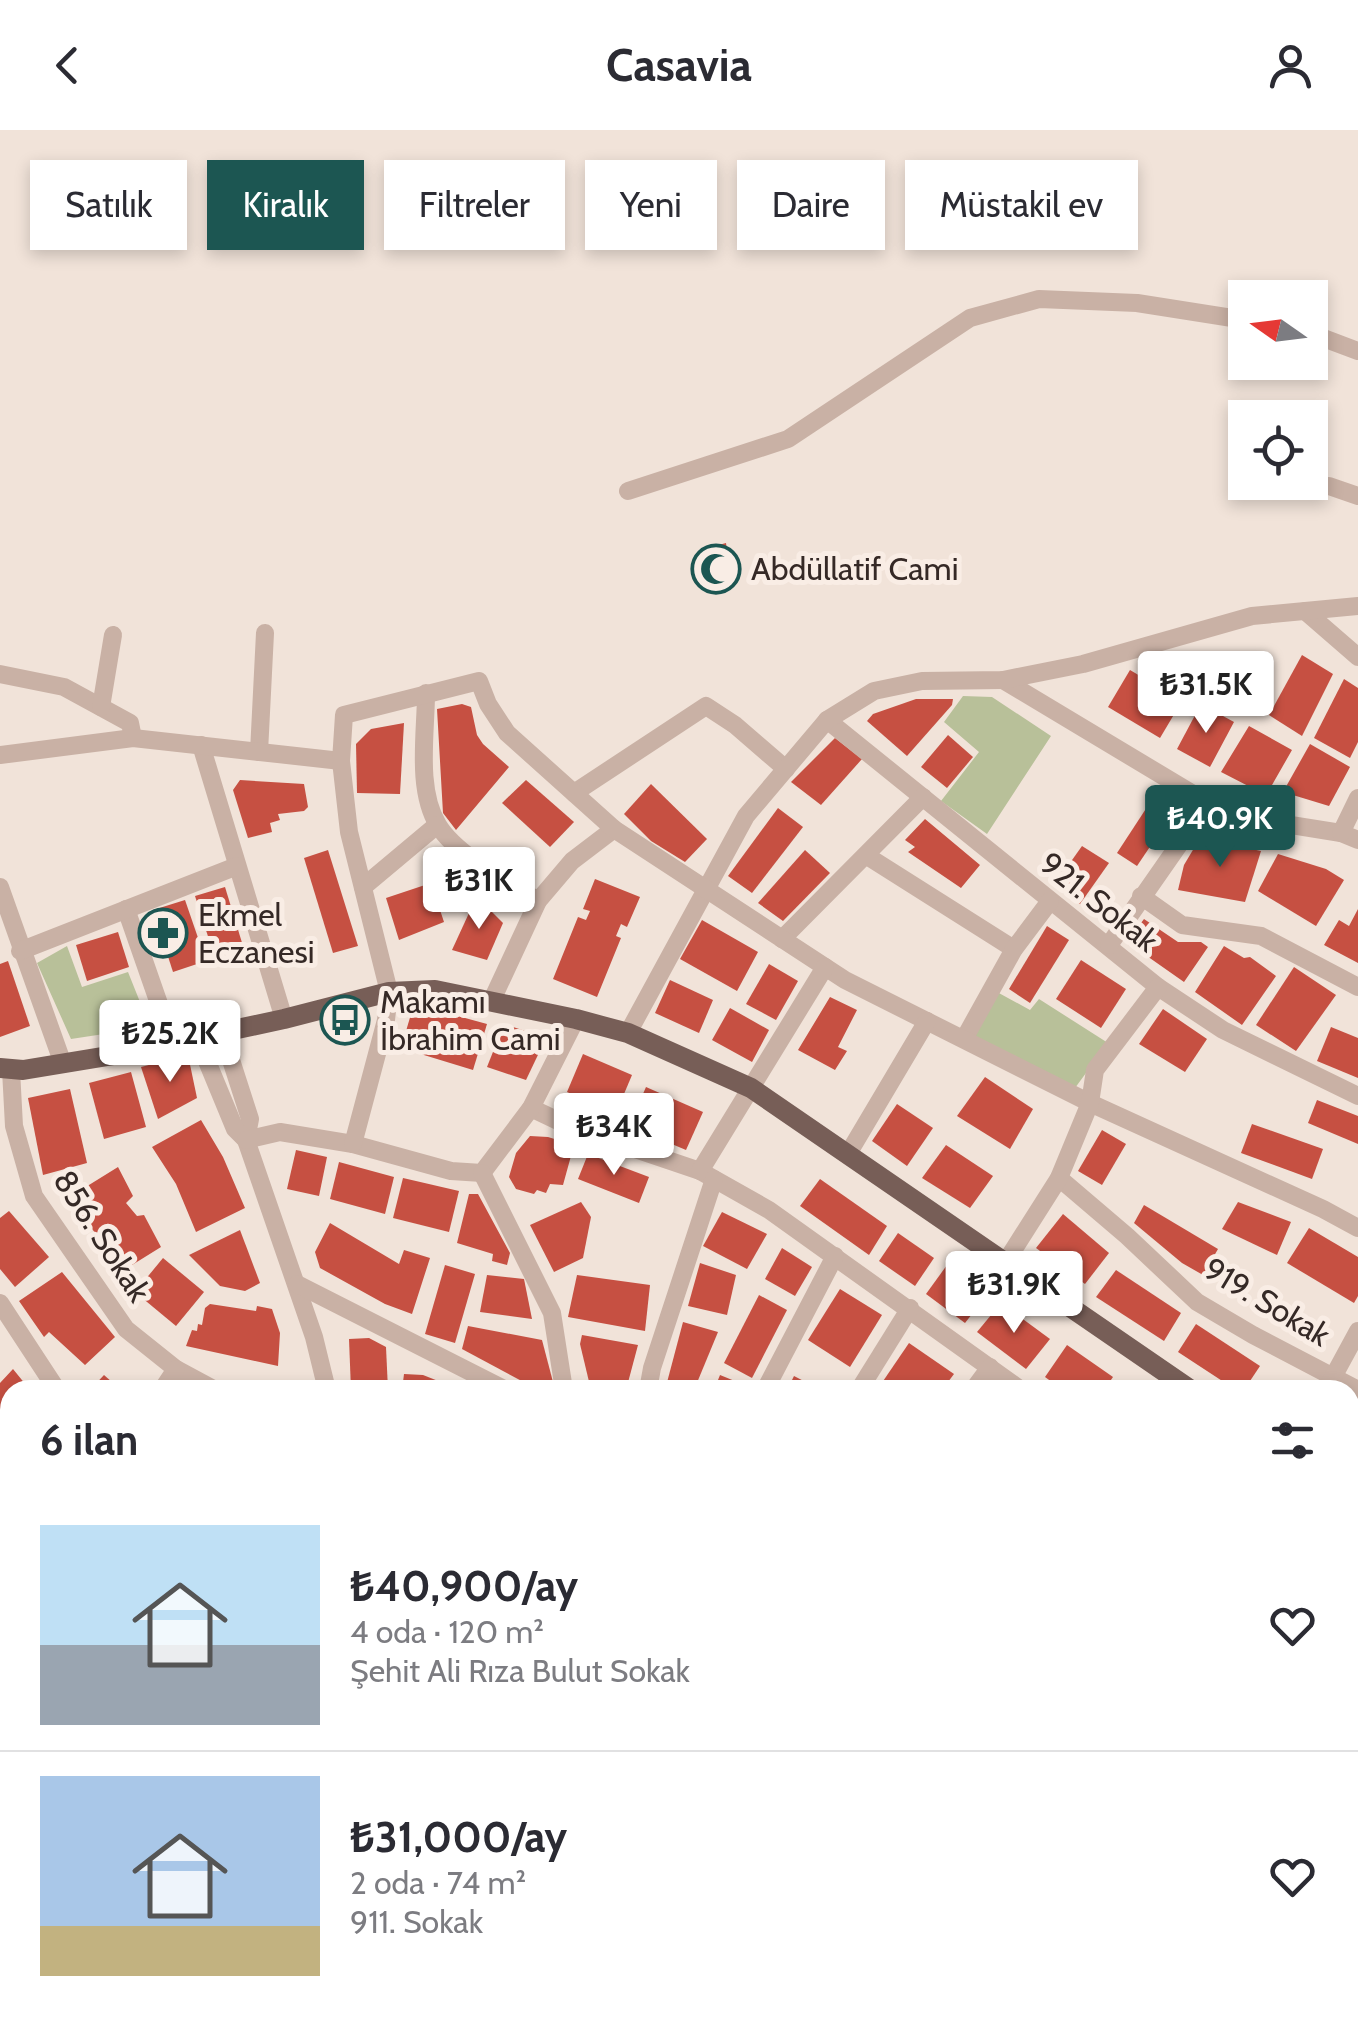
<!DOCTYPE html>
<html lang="tr">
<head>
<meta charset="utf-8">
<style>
  body { margin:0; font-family:Cabin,sans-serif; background:#f7f7f7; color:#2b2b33; height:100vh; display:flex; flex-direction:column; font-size:38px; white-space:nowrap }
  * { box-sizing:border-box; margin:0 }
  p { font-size:32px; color:#7c7c81 }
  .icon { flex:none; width:55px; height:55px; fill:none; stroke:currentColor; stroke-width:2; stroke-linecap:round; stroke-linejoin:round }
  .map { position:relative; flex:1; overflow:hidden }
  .drawer { position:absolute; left:0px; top:1250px; width:1360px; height:642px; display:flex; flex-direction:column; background:#fff; border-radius:30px 30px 0 0; box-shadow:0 5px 15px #0003 }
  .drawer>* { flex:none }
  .hud { position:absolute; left:30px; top:30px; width:1300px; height:90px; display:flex; gap:20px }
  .needle { width:65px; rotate:284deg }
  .tools { position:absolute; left:1228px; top:150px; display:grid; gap:20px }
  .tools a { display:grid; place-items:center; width:100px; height:100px; border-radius:0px; background:#fff; box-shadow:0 5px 15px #0003; font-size:50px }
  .price { position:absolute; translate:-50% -85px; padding:0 22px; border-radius:10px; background:#fff; color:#222; font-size:32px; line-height:65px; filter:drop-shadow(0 2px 5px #0008) }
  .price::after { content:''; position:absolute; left:50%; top:60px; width:30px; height:22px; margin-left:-15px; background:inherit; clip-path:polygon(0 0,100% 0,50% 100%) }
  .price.selected { background:#1c5652; color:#fff }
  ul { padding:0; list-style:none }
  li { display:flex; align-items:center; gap:30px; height:250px; padding:0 40px }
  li+li { border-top:2px solid #e1e1e2 }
  li span { display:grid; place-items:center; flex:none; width:280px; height:200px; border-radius:0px; color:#555 }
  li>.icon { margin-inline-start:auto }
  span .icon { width:120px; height:120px; fill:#fffc; stroke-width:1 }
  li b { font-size:42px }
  h2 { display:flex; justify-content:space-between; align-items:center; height:120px; padding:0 40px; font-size:42px }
  .chip { padding:0 35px; border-radius:0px; background:#fff; box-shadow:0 5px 15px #0003; font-size:35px; line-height:90px }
  .chip.selected { background:#1c5652; color:#fff }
  header { display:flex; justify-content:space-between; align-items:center; height:130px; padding:0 40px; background:#fff; font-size:45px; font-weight:700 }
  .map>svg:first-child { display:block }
</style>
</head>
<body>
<header><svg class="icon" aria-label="back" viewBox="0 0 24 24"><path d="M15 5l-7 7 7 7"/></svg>Casavia<svg class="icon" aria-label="person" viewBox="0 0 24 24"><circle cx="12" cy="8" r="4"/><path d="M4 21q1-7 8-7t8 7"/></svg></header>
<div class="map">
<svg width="1358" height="1892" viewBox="0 0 1358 1892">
  <rect width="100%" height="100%" fill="#f1e3d9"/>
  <g fill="#b8c099">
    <path d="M963,566L992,567L1051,606L987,704L941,671L979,622L944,592Z"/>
    <path d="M67,816L82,857L128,842L150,897L71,909L37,833Z"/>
    <path d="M997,862L1030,880L1039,869L1108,913L1075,958L971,907Z"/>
    <path d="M1106,1883H1206L1217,1892H1102Z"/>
  </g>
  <g fill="#c65042">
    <path d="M726,413L732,457L707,461L700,420Z"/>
    <path d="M1302,525L1333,544L1302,606L1269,585Z"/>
    <path d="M1130,540L1182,571L1160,608L1108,577Z"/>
    <path d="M1344,549L1358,558V612L1350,628L1314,608Z"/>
    <path d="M916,569H953L952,575L907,626L867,591L873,584Z"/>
    <path d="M462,574L471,577L477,605L483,614L509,637L456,700L443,683L437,579Z"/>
    <path d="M1201,574L1234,592L1210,637L1177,619Z"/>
    <path d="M404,593L400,664L357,663L356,614L371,599Z"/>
    <path d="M1249,596L1292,620L1268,662L1260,656L1256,660L1221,642Z"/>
    <path d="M948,605L973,627L947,658L921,637Z"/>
    <path d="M835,608L862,629L821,675L791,652Z"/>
    <path d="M1310,614L1350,637L1329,676L1283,662Z"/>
    <path d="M240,650L304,654L308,677L304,681L278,684L280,690L270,693L272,702L248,708L233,660Z"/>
    <path d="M526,650L574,692L550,717L502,673Z"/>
    <path d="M651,654L707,709L685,732L651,711L624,684Z"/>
    <path d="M1151,671L1172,684L1137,736L1117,723Z"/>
    <path d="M778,678L803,697L752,763L728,746Z"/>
    <path d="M925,689L980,735L961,758L908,722L915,717L905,710Z"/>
    <path d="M1200,708L1261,721L1245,772L1178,760L1184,735Z"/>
    <path d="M1082,716L1109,733L1080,774L1055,754Z"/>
    <path d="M328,720L358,816L333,823L304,728Z"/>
    <path d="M805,720L830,743L783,791L758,773Z"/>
    <path d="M1278,724L1326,739L1344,750L1316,796L1258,761Z"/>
    <path d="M595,749L640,767L627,797L621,794L616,806L621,808L597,867L553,849L578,787L586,790L590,781L583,779Z"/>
    <path d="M431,753L444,792L399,810L386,768Z"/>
    <path d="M225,757L243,816L214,825L195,766Z"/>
    <path d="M185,770L206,831L173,842L153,780Z"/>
    <path d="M475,770L485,775L503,793L487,830L452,820Z"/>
    <path d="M1358,779V833L1324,815L1339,790L1349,796Z"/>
    <path d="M1144,789L1178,812H1201L1208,817L1184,852L1127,812Z"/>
    <path d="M702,790L758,822L737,861L680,829Z"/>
    <path d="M1047,796L1069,810L1030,873L1009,859Z"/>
    <path d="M118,802L129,837L87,851L76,815Z"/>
    <path d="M1224,816L1244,828L1250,827L1276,846L1242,895L1195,862Z"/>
    <path d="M1081,830L1126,859L1101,898L1056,869Z"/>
    <path d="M8,831L30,896L0,907V834Z"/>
    <path d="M769,834L798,851L776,890L746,874Z"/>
    <path d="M1294,837L1336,865L1296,921L1256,895Z"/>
    <path d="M670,850L713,870L699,903L655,883Z"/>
    <path d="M830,867L857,880L838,917L847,921L835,940L798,920Z"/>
    <path d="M414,874L487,894L473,940L401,918Z"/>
    <path d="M730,878L769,900L752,932L712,910Z"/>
    <path d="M1163,879L1207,909L1185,942L1139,914Z"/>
    <path d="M504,894L546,908L526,950L487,937Z"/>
    <path d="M1331,897L1358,908V948L1317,931Z"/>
    <path d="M583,924L632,945L616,983L567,962Z"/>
    <path d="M188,925L197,968L158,989L141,937Z"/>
    <path d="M131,942L146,997L104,1009L89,953Z"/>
    <path d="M985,947L1033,979L1010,1019L957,986Z"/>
    <path d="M646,957L703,982L686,1020L629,996Z"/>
    <path d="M70,959L87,1033L43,1045L28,968Z"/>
    <path d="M1317,970L1358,986V1014L1308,993Z"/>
    <path d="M897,974L933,998L907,1036L872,1011Z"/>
    <path d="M201,990L223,1027L245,1078L196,1102L176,1054L152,1017Z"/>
    <path d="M1252,994L1323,1019L1312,1049L1241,1023Z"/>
    <path d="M1102,1000L1126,1014L1102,1055L1078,1041Z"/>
    <path d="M530,1006L548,1007L574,1015L563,1055L550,1054L546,1063L537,1060L534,1064L516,1059L509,1047L516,1023Z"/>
    <path d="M946,1015L993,1046L970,1078L922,1048Z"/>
    <path d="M296,1020L327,1027L319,1066L287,1059Z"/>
    <path d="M588,1024L649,1047L639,1073L578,1049Z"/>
    <path d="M339,1032L394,1047L385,1084L330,1069Z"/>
    <path d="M118,1037L133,1066L126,1073L137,1086L144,1085L161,1117L124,1140L68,1068Z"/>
    <path d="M403,1048L459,1061L449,1102L393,1088Z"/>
    <path d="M820,1049L887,1096L869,1125L800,1076Z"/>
    <path d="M469,1064H478L510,1123L507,1135L492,1131L493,1124L457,1113Z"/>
    <path d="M581,1072L591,1087L583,1128L554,1142L530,1095Z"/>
    <path d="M1238,1072L1291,1092L1277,1125L1222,1099Z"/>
    <path d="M1144,1075L1218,1119L1203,1145L1182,1133L1134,1093Z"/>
    <path d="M9,1081L49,1127L15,1157L0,1139V1088Z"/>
    <path d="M722,1082L767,1104L747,1139L703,1116Z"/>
    <path d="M1063,1084L1109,1123L1085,1154L1036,1118Z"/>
    <path d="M330,1093L399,1134L404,1120L430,1128L412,1184L385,1174L320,1138L315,1122Z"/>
    <path d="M1309,1098L1358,1127V1166L1354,1173L1287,1133Z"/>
    <path d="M240,1100L260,1153L245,1161L220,1156L189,1125Z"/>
    <path d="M898,1103L934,1128L915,1156L879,1131Z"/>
    <path d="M782,1118L812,1137L795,1166L765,1149Z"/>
    <path d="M163,1128L204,1162L176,1196L135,1162Z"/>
    <path d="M700,1133L736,1145L727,1185L688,1176Z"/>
    <path d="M445,1135L475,1144L455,1213L425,1204Z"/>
    <path d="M947,1135L987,1165L965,1193L926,1164Z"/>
    <path d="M1116,1140L1181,1183L1164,1211L1096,1167Z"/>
    <path d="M62,1142L115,1207L85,1235L49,1202L44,1207L19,1171Z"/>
    <path d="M487,1145L524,1149L532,1189L480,1182Z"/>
    <path d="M577,1145L650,1155L645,1201L568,1187Z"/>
    <path d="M840,1159L882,1185L850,1237L808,1210Z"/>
    <path d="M759,1165L787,1180L752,1248L724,1233Z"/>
    <path d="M1001,1173L1050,1209L1026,1239L977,1202Z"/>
    <path d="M210,1174L256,1181L257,1176L272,1179L280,1203L278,1236L186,1216L192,1200L197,1201L198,1194L202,1195L205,1178Z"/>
    <path d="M683,1192L718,1202L694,1260H665Z"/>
    <path d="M1196,1194L1260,1236L1244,1260H1236L1178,1222Z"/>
    <path d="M468,1196L542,1210L553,1252L552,1260L531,1256L462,1219Z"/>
    <path d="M582,1205L638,1215L626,1260H591L580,1214Z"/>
    <path d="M369,1208L386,1217L388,1260H351L349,1209Z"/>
    <path d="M909,1213L954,1244L942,1260H877Z"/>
    <path d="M1067,1215L1113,1247L1104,1260H1063L1045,1247Z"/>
    <path d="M13,1239L30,1260H10V1303L0,1296V1253Z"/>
    <path d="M404,1244L423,1245L461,1260H402Z"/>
    <path d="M104,1245L121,1260H90Z"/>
    <path d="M720,1245L747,1256L746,1260H714Z"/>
    <path d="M794,1246L821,1260H787Z"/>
    <path d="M1350,1269L1358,1274V1308L1350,1320Z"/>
    <path d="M0,1333L10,1337V1385L0,1381Z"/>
    <path d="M1358,1413V1449L1350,1444V1424Z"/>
    <path d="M1350,1566L1358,1570L1356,1617L1350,1614Z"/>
    <path d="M1358,1687V1711L1350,1706Z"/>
    <path d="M0,1694L10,1696L7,1745L0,1744Z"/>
    <path d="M1358,1852V1892H1335L1340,1882H1350V1866Z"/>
    <path d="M0,1878L10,1879V1882L82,1885L81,1892H0Z"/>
    <path d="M119,1882L161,1886V1892H118Z"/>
    <path d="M189,1882H224L223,1891L189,1886Z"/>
    <path d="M285,1882H325L324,1890Z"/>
    <path d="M347,1882H385L384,1892L347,1890Z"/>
    <path d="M420,1882H457L456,1892H419Z"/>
    <path d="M475,1882H508L507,1892H474Z"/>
    <rect x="544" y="1882" width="31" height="10"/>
    <path d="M596,1882H632L630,1892H594Z"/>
    <path d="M781,1882H852L850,1892H778Z"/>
    <path d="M874,1882H905L939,1892H872Z"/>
    <path d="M1256,1882H1302L1297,1892H1251Z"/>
  </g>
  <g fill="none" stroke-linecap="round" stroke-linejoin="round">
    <g stroke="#c9b1a5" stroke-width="18">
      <path d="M1310,203L1358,221"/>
      <path d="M1329,356L1358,366"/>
      <path d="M628,361L788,309L970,188L1039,169L1137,173L1245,190"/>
      <path d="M1305,481L1358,527"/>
      <path d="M0,544L64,557L130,593L133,608"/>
      <path d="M1003,550L1208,673L1254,689L1341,703L1358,710"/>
      <path d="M426,563C426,603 416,659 438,695C456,725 508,752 538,771"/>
      <path d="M101,577L113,505"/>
      <path d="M827,590L1158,857L1223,900L1358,966"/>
      <path d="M201,615L284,889"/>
      <path d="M259,622L265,503"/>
      <path d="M0,625L133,608L341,631"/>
      <path d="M574,663L706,576L735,595L786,639"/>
      <path d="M1341,703L1358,668"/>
      <path d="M867,726L1014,819"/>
      <path d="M0,757L63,934"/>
      <path d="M363,757L437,695"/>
      <path d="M1141,766L1182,795L1261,806L1358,857"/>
      <path d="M126,779L172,911"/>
      <path d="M782,809L923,667"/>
      <path d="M1109,815L1208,673"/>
      <path d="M20,821L237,736"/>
      <path d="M492,870L538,771L572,731L614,699"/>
      <path d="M222,902L250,989L246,1010L314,1207L327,1260"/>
      <path d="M628,903L746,686L827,590L874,561L922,551L1003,550L1083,534L1252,486L1358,476"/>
      <path d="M197,907L235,999L246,1010"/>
      <path d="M964,909L1014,819L1050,771"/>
      <path d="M11,940L14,996L34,1066L126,1199L176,1239L215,1260"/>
      <path d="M531,978L573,998L700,1041L769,1080L1021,1260"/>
      <path d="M246,1010L280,1002L353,1014L451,1041L482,1043L531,978L576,889"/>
      <path d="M353,1014L386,890L389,862L349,702L341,631L344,585L479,551L488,574L507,603L614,699L845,850L1090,973L1323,1079L1358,1098"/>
      <path d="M848,1024L927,891"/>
      <path d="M700,1041L825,837"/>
      <path d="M482,1043L552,1183L564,1260"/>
      <path d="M1059,1048L1127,1106L1197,1172L1253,1205L1358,1260"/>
      <path d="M1005,1133L1059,1048L1090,973L1095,940L1158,857"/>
      <path d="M297,1154L506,1260"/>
      <path d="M0,1173L57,1260"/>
      <path d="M162,1260L176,1239"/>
      <path d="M648,1260L652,1238L714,1049"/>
      <path d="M765,1260L835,1126"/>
      <path d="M859,1260L910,1178"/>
      <path d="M973,1260L990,1237"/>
      <path d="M1326,1260L1358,1201"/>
      <path d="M0,1440L10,1410"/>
      <path d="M1350,1529L1358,1534"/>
      <path d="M1350,1672L1358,1656"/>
      <path d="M1350,1735L1358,1740"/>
      <path d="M0,1768L10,1769"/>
      <path d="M1010,1882L1036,1892"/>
      <path d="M1220,1882L1231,1891"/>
      <path d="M102,1892L103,1882"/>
      <path d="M257,1892L258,1882"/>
      <path d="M399,1892L400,1882"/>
      <path d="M525,1892L526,1882"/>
      <path d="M648,1892L649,1882"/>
      <path d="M970,1892L972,1882"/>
      <path d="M1089,1892L1094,1882"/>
    </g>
    <g stroke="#775e57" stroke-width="20">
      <path d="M0,938L23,940L120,924L284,889L389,862L435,860L576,889L628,903L751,958L1191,1260"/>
      <path d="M1350,1363L1358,1367"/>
    </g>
  </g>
  <defs>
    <g id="mosque-ring" transform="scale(2.5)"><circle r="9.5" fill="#f9ede5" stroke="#1c5652" stroke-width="1.5"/><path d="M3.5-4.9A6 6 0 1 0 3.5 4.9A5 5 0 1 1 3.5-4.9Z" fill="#1c5652"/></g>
    <g id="pharmacy-ring" transform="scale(2.5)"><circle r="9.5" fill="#f9ede5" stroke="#1c5652" stroke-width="1.5"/><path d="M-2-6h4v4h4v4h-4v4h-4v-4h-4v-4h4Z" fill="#1c5652"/></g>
    <g id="bus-ring" transform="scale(2.5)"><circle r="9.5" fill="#f9ede5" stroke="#1c5652" stroke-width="1.5"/><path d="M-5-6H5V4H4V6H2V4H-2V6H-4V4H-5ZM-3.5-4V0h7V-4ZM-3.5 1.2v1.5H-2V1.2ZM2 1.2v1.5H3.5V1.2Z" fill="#1c5652"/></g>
  </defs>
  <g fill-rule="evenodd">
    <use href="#mosque-ring" x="716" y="439"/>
    <use href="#pharmacy-ring" x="163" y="803"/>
    <use href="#bus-ring" x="345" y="890"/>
  </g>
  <g text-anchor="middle" stroke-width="10" stroke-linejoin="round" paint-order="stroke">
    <g font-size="32" fill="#352926" stroke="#f9ede5" text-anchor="start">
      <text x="751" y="450">Abdüllatif Cami</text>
      <text x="198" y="796">Ekmel<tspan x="198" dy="37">Eczanesi</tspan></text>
      <text x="380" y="883">Makamı<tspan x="380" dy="37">İbrahim Cami</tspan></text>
    </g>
    <g font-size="32" fill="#352926" stroke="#f9ede5">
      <text transform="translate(1099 772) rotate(38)" y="11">921. Sokak</text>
      <text transform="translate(102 1106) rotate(57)" y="11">856. Sokak</text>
      <text transform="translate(1267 1172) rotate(31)" y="11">919. Sokak</text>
    </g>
  </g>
</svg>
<div class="tools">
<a><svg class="needle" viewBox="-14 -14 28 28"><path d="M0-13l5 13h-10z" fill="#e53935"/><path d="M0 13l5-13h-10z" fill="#7c7c81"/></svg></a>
<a><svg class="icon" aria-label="locate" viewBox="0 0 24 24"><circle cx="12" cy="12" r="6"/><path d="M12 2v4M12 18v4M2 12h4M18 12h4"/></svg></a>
</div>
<b class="price" style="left:1206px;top:606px">₺31.5K</b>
<b class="price selected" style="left:1220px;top:740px">₺40.9K</b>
<b class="price" style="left:479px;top:802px">₺31K</b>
<b class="price" style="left:170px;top:955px">₺25.2K</b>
<b class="price" style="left:614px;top:1048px">₺34K</b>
<b class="price" style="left:1014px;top:1206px">₺31.9K</b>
<div class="hud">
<a class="chip">Satılık</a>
<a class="chip selected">Kiralık</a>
<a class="chip">Filtreler</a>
<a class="chip">Yeni</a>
<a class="chip">Daire</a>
<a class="chip">Müstakil ev</a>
</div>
<section class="drawer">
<h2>6 ilan<svg class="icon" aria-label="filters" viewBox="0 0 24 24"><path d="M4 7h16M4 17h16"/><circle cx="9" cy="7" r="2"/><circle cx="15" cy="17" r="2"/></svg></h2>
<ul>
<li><span style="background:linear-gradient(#bfe0f5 60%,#9aa5b1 0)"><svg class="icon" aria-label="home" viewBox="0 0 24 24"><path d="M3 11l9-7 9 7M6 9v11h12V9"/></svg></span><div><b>₺40,900/ay</b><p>4 oda · 120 m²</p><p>Şehit Ali Rıza Bulut Sokak</p></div><svg class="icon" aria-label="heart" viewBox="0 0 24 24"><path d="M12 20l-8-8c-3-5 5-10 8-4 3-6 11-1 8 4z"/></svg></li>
<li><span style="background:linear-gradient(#a9c7e8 75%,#c2b280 0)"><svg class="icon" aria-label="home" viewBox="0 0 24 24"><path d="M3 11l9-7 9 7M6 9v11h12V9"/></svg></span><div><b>₺31,000/ay</b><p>2 oda · 74 m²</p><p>911. Sokak</p></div><svg class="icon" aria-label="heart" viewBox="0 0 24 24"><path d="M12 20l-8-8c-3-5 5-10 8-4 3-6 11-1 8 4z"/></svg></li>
</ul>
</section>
</div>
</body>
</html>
